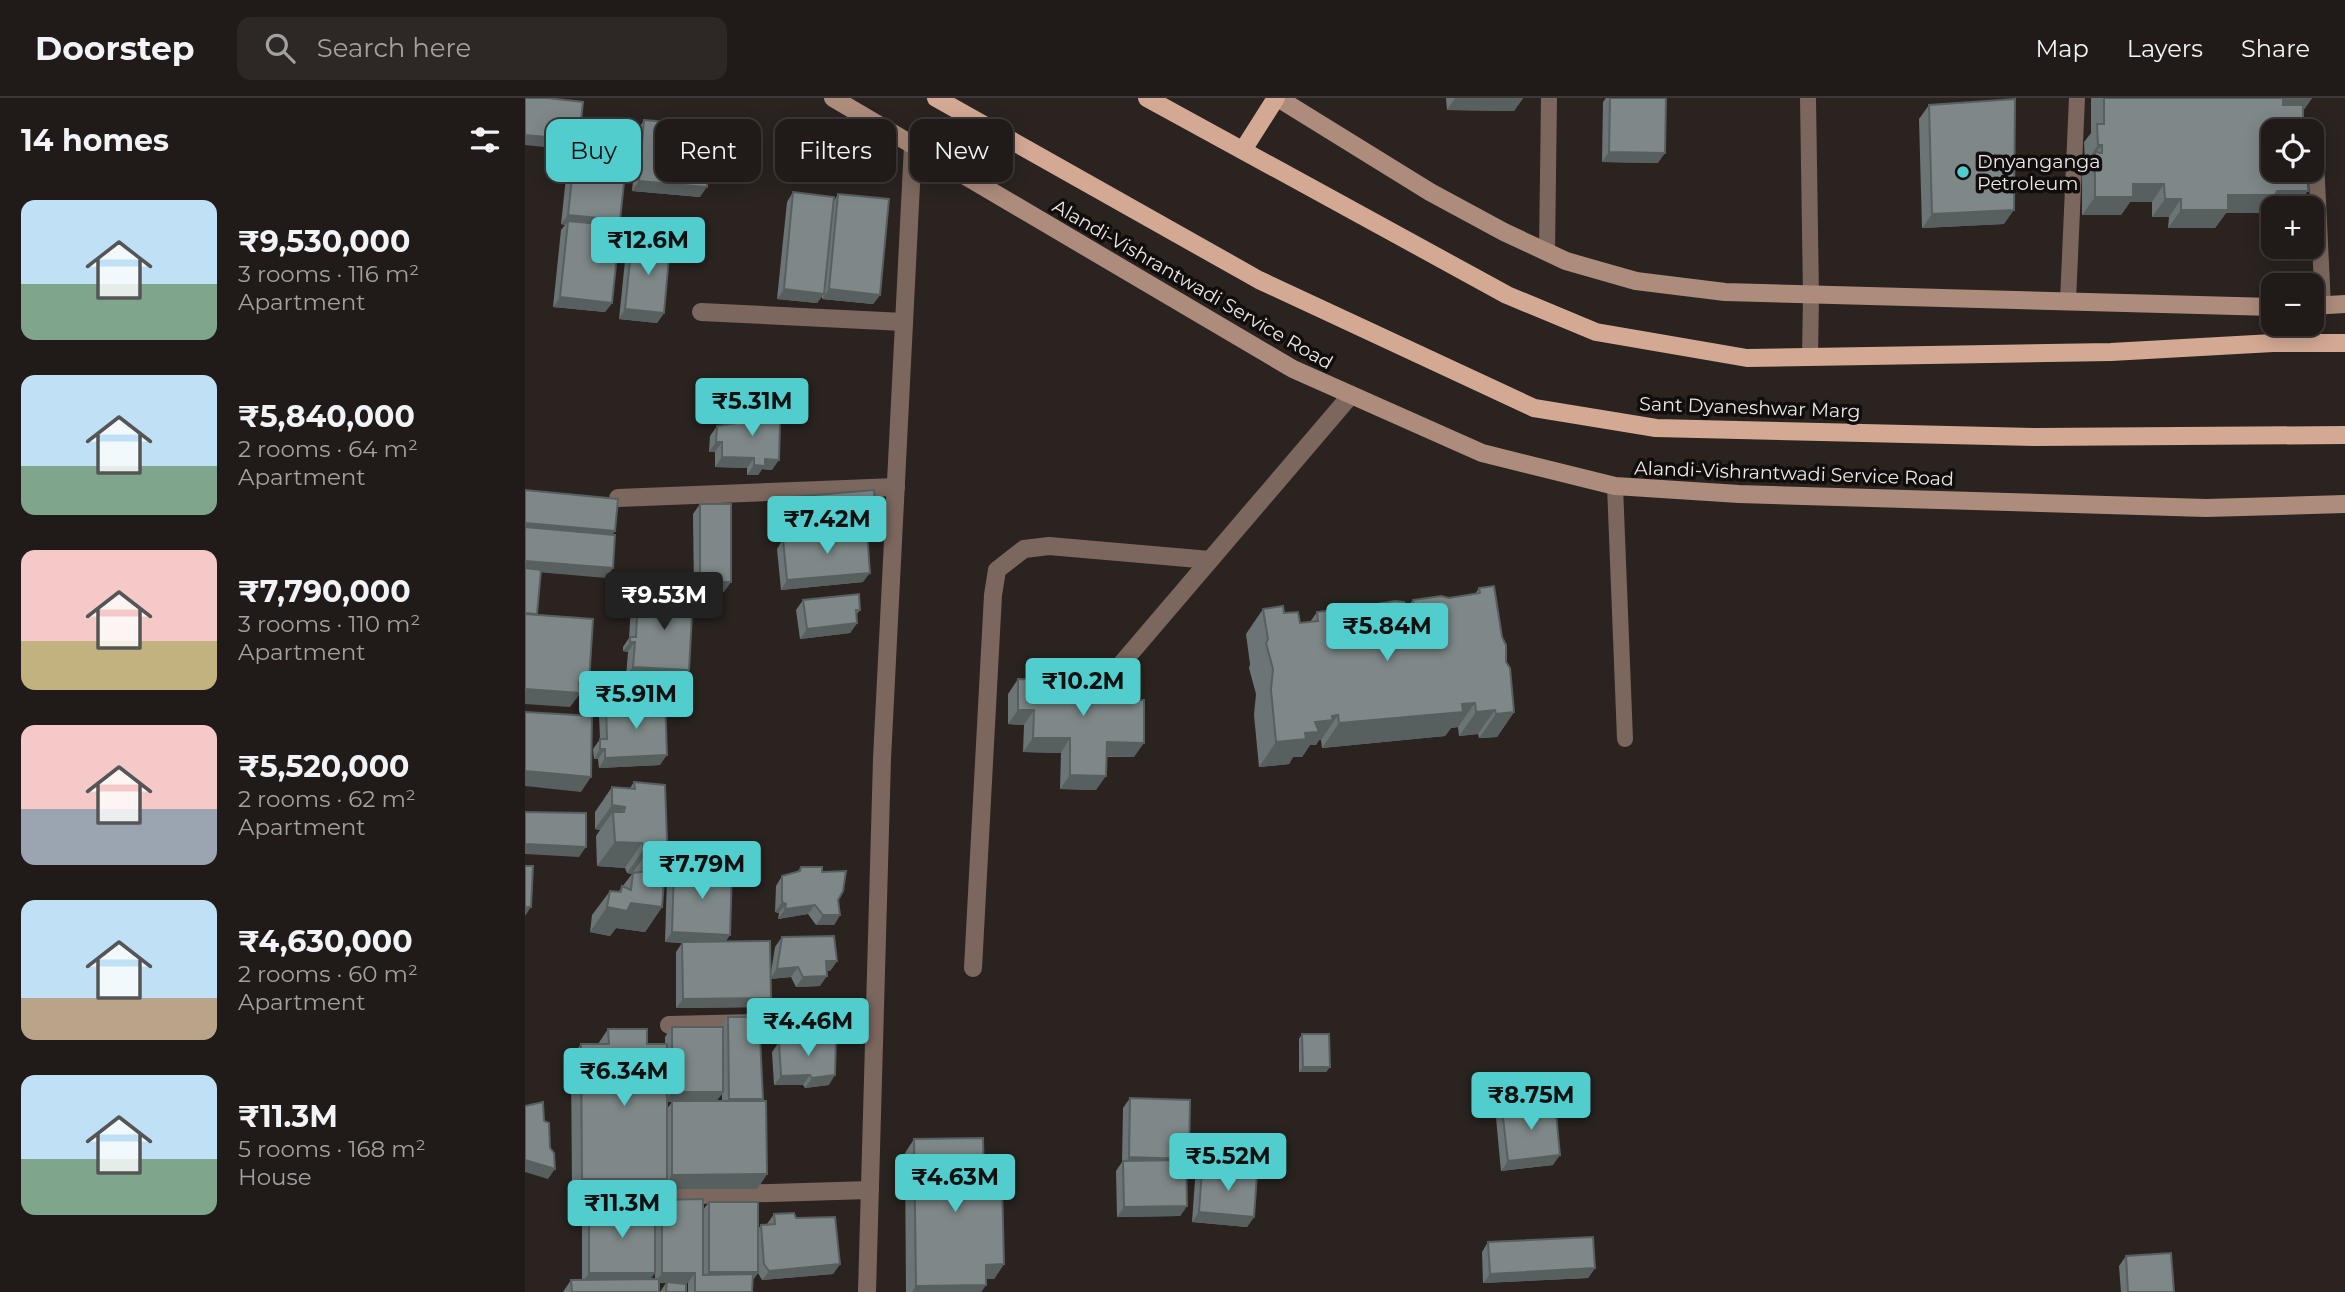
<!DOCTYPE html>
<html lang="en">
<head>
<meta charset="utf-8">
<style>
  body { margin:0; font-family:Montserrat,sans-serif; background:#2d2725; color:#f1f3f6; height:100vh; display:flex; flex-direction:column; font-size:26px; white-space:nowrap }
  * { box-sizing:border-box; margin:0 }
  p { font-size:23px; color:#a2a1a2 }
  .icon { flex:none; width:38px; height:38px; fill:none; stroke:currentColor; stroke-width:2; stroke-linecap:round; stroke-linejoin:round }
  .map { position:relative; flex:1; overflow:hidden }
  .side { display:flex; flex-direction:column; background:#201a18; width:525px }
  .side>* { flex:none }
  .hud { position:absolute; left:21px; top:21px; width:665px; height:63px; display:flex; gap:14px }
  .tools { position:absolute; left:1736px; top:21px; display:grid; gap:14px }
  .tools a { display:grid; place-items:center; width:63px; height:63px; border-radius:14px; background:#201a18; box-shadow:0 4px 18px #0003,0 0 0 2px #3d3837; font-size:35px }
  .price { position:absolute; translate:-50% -60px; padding:0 16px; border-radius:7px; background:#52cdcd; color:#111; font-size:23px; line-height:46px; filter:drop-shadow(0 2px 4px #0008) }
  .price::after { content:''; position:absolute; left:50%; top:42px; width:21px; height:16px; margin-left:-10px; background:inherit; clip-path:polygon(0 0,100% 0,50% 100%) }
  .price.current { background:#222; color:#fff }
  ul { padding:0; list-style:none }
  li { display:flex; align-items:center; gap:21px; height:175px; padding:0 21px }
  li span { display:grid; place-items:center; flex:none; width:196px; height:140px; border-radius:14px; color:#555 }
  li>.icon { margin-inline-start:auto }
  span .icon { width:84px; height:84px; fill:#fffc; stroke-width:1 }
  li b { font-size:30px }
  h2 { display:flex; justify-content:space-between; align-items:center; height:84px; padding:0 21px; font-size:30px }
  .tag { padding:0 24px; border-radius:14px; background:#201a18; box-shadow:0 4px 18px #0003,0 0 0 2px #3d3837; font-size:24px; line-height:63px }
  .tag.current { background:#52cdcd; color:#111 }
  header { display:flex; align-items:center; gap:42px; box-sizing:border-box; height:98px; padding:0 35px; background:#201a18; border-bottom:2px solid #3d3837 }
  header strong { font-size:33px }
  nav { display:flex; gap:38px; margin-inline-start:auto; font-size:24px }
  .search { width:490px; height:63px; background:#2d2725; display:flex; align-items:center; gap:18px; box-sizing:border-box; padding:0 24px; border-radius:14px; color:#a2a1a2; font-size:26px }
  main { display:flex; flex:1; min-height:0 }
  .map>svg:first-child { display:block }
</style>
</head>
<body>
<header>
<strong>Doorstep</strong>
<div class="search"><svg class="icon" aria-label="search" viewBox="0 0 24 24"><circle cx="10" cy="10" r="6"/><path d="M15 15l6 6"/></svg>Search here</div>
<nav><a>Map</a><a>Layers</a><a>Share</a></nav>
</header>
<main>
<section class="side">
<h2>14 homes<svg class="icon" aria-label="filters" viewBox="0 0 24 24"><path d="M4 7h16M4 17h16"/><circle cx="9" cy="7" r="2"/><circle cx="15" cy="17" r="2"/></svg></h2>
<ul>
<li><span style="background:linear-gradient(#bfe0f5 60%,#7fa58c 0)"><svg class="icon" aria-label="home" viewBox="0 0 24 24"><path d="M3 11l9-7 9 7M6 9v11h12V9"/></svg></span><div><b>₹9,530,000</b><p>3 rooms · 116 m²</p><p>Apartment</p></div></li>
<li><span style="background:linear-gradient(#bfe0f5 65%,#7fa58c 0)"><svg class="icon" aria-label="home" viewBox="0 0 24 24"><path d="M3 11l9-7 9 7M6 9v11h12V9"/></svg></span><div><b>₹5,840,000</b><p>2 rooms · 64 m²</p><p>Apartment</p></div></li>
<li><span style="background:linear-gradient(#f6c9c9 65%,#c2b280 0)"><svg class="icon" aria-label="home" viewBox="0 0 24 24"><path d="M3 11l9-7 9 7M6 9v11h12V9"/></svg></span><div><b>₹7,790,000</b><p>3 rooms · 110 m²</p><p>Apartment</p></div></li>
<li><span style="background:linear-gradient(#f6c9c9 60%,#9aa5b1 0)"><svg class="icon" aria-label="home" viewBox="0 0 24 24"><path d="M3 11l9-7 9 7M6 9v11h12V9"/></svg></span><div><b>₹5,520,000</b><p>2 rooms · 62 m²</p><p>Apartment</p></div></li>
<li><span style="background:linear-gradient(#bfe0f5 70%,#b9a48a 0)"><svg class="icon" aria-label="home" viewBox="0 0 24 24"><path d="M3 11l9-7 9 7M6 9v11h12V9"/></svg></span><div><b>₹4,630,000</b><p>2 rooms · 60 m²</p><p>Apartment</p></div></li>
<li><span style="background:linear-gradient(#bfe0f5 60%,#7fa58c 0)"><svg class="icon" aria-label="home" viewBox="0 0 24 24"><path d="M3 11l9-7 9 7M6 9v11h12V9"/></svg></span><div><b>₹11.3M</b><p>5 rooms · 168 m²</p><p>House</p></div></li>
</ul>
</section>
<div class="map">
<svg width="1820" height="1194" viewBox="0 0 1820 1194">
  <rect width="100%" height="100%" fill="#2a2320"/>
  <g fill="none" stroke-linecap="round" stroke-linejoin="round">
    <g stroke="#7b675d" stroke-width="16">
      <path d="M1283,0L1286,198L1285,259"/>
      <path d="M1791,62L1798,208"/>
      <path d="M1022,154L1024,0"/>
      <path d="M1543,203L1552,0"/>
      <path d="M1090,388L1100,641"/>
    </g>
    <g stroke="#7b675d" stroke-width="18">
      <path d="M176,214L379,224"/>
      <path d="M93,400L371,389"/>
      <path d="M586,578L826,297"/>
      <path d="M448,870L468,497L472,472L499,451L524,448L685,462"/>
      <path d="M144,927L349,922"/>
      <path d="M141,1098L345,1092"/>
      <path d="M342,1194L357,661L388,47"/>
    </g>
    <g stroke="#ad8c7c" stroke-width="18">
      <path d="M308,0L768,271L957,355L1090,388L1214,396L1681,410L1820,406"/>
      <path d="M753,0L905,94L979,134L1041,163L1111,183L1200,194L1748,209"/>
      <path d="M1787,208L1820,206"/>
    </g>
    <g stroke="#d3a994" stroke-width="18">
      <path d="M411,0L734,182L1009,310L1131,330L1511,339L1820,337"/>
      <path d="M622,0L982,197L1071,234L1222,260L1586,254L1748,245H1820"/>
      <path d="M718,52L751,0"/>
    </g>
  </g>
  <g fill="#6c7575" fill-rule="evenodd">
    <path d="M921,0H998L989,13L922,12Z"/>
    <path d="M1081,0H1141L1133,65L1077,64L1078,4Z"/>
    <path d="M1566,0H1787L1778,13L1740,111L1738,115H1701L1690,130H1643L1644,119H1627V104H1605L1596,117H1557V73L1562,65L1560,66L1559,44L1566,35Z"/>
    <path d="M1404,7L1479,126L1397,130L1394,21Z"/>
    <path d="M119,22L175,99L107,93L113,32Z"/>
    <path d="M50,51L95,122L91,128L87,205L80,214L28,209L36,132L40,127L36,126L43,61Z"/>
    <path d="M268,94L309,103L313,96L355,197L348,206L297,201V198L292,205L252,201L262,104Z"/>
    <path d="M107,143L139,215L132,225L94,221L101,153Z"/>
    <path d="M235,314L247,372L237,371L233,377H222V370L190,369V354H184L185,338L192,328L215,325L219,319H231Z"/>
    <path d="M267,399L352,431L345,441H343L338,484L256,492L252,451L258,441H263L260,409Z"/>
    <path d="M175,406L199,494H169L168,416Z"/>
    <path d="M954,490L981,564L989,614L972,639L954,640L953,636L934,638L933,629L926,630L920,638L797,650L796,642H794L791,647H785L777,659H768L764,666L734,669L729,617L731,596L724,570L725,566L721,536L738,511L759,515L775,525L785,524L792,514L829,519L834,512L846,513L849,508H883L888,502L924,500L950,496Z"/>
    <path d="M136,496L164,572L157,582L101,579L103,554L98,553V549L104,540L106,509L113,499L133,500Z"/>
    <path d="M278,502L335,512L331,517L332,525L325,535L275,541L271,512Z"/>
    <path d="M548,567L577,601L609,659H581L571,692L535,691L536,655L498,654L499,627L483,626V596L493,581L526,593L538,594V581Z"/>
    <path d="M127,602L135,667L74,670L73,661H69L68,651L75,641L74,618L81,609L124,607Z"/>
    <path d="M109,684L137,809L120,834L91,830L85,838L65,834L67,817L85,793H94L107,776L102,775L100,770L72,768L71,738L75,732L70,731V714L87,689L105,690Z"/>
    <path d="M149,769L205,837L200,844L245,880L250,849L257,839L312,863L305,873H302L295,888L271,889L266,879L245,881L239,909L151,910V854L157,845L140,844L142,779Z"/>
    <path d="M276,769L297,774L313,802L315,817L309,827H291L283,816L253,821L254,815L250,814L251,788L257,778L273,773Z"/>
    <path d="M203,919L238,1001L236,1003L242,1076L232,1091H137V1088L132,1095H47L46,960L56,946H73L83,931L122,946H140V939L147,929H196ZM197,996V1003H191ZM142,1004H147L142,1011Z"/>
    <path d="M777,936L805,969L801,974H774V941Z"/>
    <path d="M254,944L304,987L280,990L278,987H249L247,954Z"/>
    <path d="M605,1000L664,1061L661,1065L662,1108L655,1118L592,1119L591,1073L597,1064L598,1010Z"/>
    <path d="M977,1011L1028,1067L976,1073L971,1020Z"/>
    <path d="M389,1041L459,1085L479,1166L469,1181H461V1187L456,1194H381L380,1055Z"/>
    <path d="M677,1072L729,1119L722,1129L667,1124L670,1082Z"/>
    <path d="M137,1102L178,1112L184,1104L233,1131L236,1127L242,1126L249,1116L271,1120L315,1166L308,1176L237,1182L233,1175L228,1182L227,1194H163V1185H154L161,1194H135L141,1185H134V1194H38L46,1182H57V1119L64,1110L125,1182L130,1181V1111Z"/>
    <path d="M963,1144L1070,1170L1063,1180L958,1185L957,1154Z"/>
    <path d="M1601,1158L1649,1194H1596L1594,1168Z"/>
  </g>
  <g fill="#585f5f">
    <path d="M930,0H998L989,13L922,12Z"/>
    <path d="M1755,0H1787L1778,13L1745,14Z"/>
    <path d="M0,37L54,42L47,52L0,47Z"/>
    <path d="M1748,42V60L1728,61L1740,43Z"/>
    <path d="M1573,47H1577L1562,65L1560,66Z"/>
    <path d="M1084,54L1140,55L1133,65L1077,64Z"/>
    <path d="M114,83L182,89L175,99L107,93Z"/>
    <path d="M1608,86H1639L1627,104H1605L1596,117H1557L1570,99Z"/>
    <path d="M1752,93H1783L1770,110L1740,111L1738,115H1701L1690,130H1643L1656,112L1703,97Z"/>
    <path d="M1640,101H1656L1644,119H1627Z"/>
    <path d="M1489,112L1479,126L1397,130L1407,116Z"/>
    <path d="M43,117L95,122L89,132L43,123L40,127L36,126Z"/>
    <path d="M259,191L299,196L292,205L252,201Z"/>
    <path d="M304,191L355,197L348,206L297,201Z"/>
    <path d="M35,199L87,205L80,214L28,209Z"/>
    <path d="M100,211L139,215L132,225L94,221Z"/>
    <path d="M191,344H197L190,354H184Z"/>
    <path d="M197,359L229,360L222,370L190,369Z"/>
    <path d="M240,361L254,362L247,372L237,371L233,377H222L229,367Z"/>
    <path d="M0,425L90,433L83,443L0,435Z"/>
    <path d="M352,431L345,441L264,448L271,439Z"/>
    <path d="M0,463L88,470L81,480L0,473Z"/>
    <path d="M345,475L338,484L256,492L262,482Z"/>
    <path d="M175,484H206L199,494H169Z"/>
    <path d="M332,525L325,535L275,541L282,531Z"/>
    <path d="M105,544H110L103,554L98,553Z"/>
    <path d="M108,569L164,572L157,582L101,579Z"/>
    <path d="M64,584L45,609L0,606V591Z"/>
    <path d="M950,605L933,629L926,630L920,638L797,650L814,625Z"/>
    <path d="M493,612H509L499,627L483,626Z"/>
    <path d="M970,612L953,636L934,638L951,614Z"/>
    <path d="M989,614L972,639L954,640L971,616Z"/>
    <path d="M813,617L796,642H794L791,647H785L777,659H768L764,666L734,669L751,644L790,624L807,618Z"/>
    <path d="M508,640H545L536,655L498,654Z"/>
    <path d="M582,644L619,645L609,659L572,658Z"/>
    <path d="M75,651H80L73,661H69Z"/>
    <path d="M142,657L135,667L74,670L80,660Z"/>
    <path d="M0,673L66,679L56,694L0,688Z"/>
    <path d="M545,677L581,678L571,692L535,691Z"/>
    <path d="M87,707L100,709L89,724L88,714L75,732L70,731Z"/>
    <path d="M90,744L117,745L100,770L72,768Z"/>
    <path d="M0,746L61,749L54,759L0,756Z"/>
    <path d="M119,751H124L107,776L102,775Z"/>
    <path d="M257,804L261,806L254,815L250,814Z"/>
    <path d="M106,805L137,809L120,834L91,830L85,838L65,834L82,809Z"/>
    <path d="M290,807L283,816L253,821L260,811Z"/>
    <path d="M0,809H6L0,818Z"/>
    <path d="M298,817H315L309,827H291Z"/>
    <path d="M147,834L205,837L198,846L140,844Z"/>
    <path d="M301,863H312L305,873H294Z"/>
    <path d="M273,869L266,879L245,881L252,871Z"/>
    <path d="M302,878L295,888L271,889L278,879Z"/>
    <path d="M246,900L239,909L151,910L158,901Z"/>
    <path d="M778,969H805L801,974H774Z"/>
    <path d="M285,977L278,987H249L256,978Z"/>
    <path d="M310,977L304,987L280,990L287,980Z"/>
    <path d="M147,994H198L191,1004H140Z"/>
    <path d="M204,1001H238L231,1010L197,1011Z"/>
    <path d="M1035,1057L1028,1067L976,1073L983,1063Z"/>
    <path d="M604,1059L664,1061L657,1071L597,1069Z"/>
    <path d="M0,1062L30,1071L23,1081L0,1074Z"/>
    <path d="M242,1076L232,1091H137L147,1077Z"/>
    <path d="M57,1081H142L132,1095H47Z"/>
    <path d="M662,1108L655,1118L592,1119L599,1109Z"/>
    <path d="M674,1114L729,1119L722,1129L667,1124Z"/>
    <path d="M315,1166L308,1176L237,1182L244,1173Z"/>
    <path d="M479,1166L469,1181H451L461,1167Z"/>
    <path d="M1070,1170L1063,1180L958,1185L965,1176Z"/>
    <path d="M184,1174H233L226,1184H177Z"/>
    <path d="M64,1175H130L123,1185H57Z"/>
    <path d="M137,1175H170L163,1185H130Z"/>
    <path d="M461,1187L456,1194H387L391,1188Z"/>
  </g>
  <g fill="#7e8888" stroke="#585f5f" stroke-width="2">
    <path d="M0,0H22L58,4L54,42L0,37Z"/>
    <path d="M1085,0H1141L1140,55L1084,54Z"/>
    <path d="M1579,0H1758V7H1778V33H1748V42L1740,43L1741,57H1748V72H1782L1783,93H1752L1750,97H1703V112H1656V101H1640L1639,86H1608V99H1570V54L1577,55V47H1573L1572,26H1579Z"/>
    <path d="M1490,1L1489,112L1407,116L1404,7Z"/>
    <path d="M119,22L188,28L182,89L114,83Z"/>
    <path d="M50,51L102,57L95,122L43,117Z"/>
    <path d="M268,94L309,99L299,196L259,191Z"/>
    <path d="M313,96L364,101L355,197L304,191Z"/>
    <path d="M43,123L95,128L87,205L35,199Z"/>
    <path d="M107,143L145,147L139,215L100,211Z"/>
    <path d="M235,314L253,315L255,325L254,362L240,361V368L229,367V360L197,359V344H191L192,328L219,324V319H234Z"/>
    <path d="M0,392L93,401L90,433L0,425Z"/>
    <path d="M349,392L352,431L271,439L267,399Z"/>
    <rect x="175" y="406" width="31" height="78"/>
    <path d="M0,429L90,437L88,470L0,463Z"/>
    <path d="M342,434L345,475L262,482L258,441Z"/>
    <path d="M0,470L16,472L12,516L0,515Z"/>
    <path d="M969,488L977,539L981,547V564L985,570L989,614L971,616L970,612L951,614L950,605L937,606L938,614L814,625L813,617L807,618L808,622L790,624L794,634L780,635L781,641L751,644L746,592L748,571L741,545L743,541L738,511L758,508L759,515L773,514L775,525L793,523L792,514L824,510L825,518H828L829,520H835L834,512L847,513L849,508L853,506L870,503L879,504L884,510L889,509L888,502L916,498L924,500L955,495L954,490Z"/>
    <path d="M136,496L168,498L164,572L108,569L110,544H105V539H111L113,499L134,500Z"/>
    <path d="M334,496L335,512H331L332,525L282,531L278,502Z"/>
    <path d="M0,516L68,521L64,584L54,585L55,595L0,591Z"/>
    <path d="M548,567H577V601L619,602V645L582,644L581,678L545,677V640H508L509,612H493V581L526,582V593L548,594Z"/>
    <path d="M140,601L142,657L80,660V651H75V641H82L81,609L127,607V602Z"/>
    <path d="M0,614L67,618L66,679L0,673Z"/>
    <path d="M109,684L140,687L142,743L137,809L106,805L102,813L82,809L85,793L96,794L97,788L106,792L108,775L123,773L124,751H119L117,745L90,744L88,714H99L100,709L87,707V689L110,691Z"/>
    <path d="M0,714L61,715V749L0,746Z"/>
    <path d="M0,768H8L6,809H0Z"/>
    <path d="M149,769L207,771L205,837L147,834Z"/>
    <path d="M276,769H297V774L321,773L318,793L313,802L315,817H298L290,807L260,811L261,806L257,804V778L275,773Z"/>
    <path d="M309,838L312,863H301L302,878L278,879L273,869L252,871L257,839Z"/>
    <path d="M245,843L246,900L158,901L157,844Z"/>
    <path d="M203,919H234L238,1001H204Z"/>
    <rect x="147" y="929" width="51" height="65"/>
    <path d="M83,931H122V946H142V1081H57L56,946H84Z"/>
    <path d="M777,936H804L805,969H778Z"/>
    <path d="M311,940L310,977L287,980L285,977L256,978L254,944Z"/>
    <path d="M605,1000L665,1002L664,1061L604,1059Z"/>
    <path d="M147,1003H241L242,1076L147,1077Z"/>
    <path d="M18,1004L19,1023L24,1025L25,1050L29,1055L30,1071L0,1062V1008Z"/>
    <path d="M1030,1005L1035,1057L983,1063L977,1011Z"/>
    <path d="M458,1040L459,1085H477L479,1166L461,1167V1187L391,1188L389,1041Z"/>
    <path d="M661,1062L662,1108L599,1109L598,1063Z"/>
    <path d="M677,1072L732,1076L729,1119L674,1114Z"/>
    <path d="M178,1101V1177L228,1176L227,1194H170V1175H137V1102Z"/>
    <rect x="184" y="1104" width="49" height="70"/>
    <rect x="64" y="1110" width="66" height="65"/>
    <path d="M269,1115L271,1120L310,1119L315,1166L244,1173L239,1166L236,1127L250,1126L249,1116Z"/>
    <path d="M1068,1139L1070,1170L965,1176L963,1144Z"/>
    <path d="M1646,1155L1649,1194H1603L1601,1158Z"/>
    <path d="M134,1181V1194H47L46,1182Z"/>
    <path d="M142,1184L161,1186V1194H141Z"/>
  </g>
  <circle fill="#52cdcd" stroke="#100d0c" stroke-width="2.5" cx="1438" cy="74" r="7"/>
  <g text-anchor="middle" stroke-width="7" stroke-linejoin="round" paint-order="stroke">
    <g font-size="19" fill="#ece8e6" stroke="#100d0c" text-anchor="start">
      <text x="1452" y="70">Dnyanganga<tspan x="1452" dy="22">Petroleum</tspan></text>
    </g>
    <g font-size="19" fill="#ece8e6" stroke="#100d0c">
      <text transform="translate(668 186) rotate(30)" y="7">Alandi-Vishrantwadi Service Road</text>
      <text transform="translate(1225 309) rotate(2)" y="7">Sant Dyaneshwar Marg</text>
      <text transform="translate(1269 375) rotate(2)" y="7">Alandi-Vishrantwadi Service Road</text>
    </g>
  </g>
</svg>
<div class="tools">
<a><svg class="icon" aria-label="locate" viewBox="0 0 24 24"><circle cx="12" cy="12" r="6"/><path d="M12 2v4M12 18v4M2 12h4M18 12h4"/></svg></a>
<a>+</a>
<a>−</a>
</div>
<b class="price" style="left:123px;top:179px">₹12.6M</b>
<b class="price" style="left:227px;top:340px">₹5.31M</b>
<b class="price" style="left:302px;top:458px">₹7.42M</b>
<b class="price current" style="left:139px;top:534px">₹9.53M</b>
<b class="price" style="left:862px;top:565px">₹5.84M</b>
<b class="price" style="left:558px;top:620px">₹10.2M</b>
<b class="price" style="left:111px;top:633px">₹5.91M</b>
<b class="price" style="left:177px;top:803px">₹7.79M</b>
<b class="price" style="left:283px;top:960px">₹4.46M</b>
<b class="price" style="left:99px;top:1010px">₹6.34M</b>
<b class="price" style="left:1006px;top:1034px">₹8.75M</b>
<b class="price" style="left:703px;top:1095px">₹5.52M</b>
<b class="price" style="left:430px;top:1116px">₹4.63M</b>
<b class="price" style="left:97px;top:1142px">₹11.3M</b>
<div class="hud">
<a class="tag current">Buy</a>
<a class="tag">Rent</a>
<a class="tag">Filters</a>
<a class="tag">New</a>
</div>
</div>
</main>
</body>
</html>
